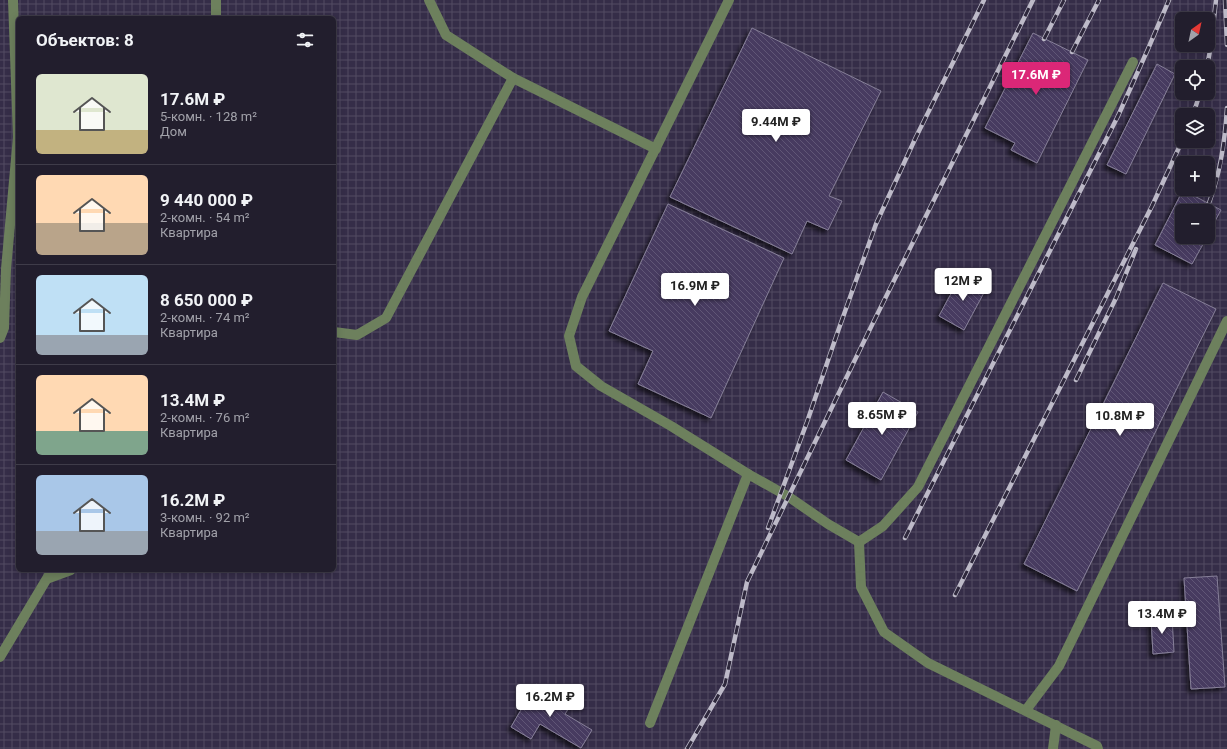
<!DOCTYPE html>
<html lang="ru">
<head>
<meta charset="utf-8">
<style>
  body { margin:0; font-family:Roboto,sans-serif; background:#2a2735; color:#f1f3f6; height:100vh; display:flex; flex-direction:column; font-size:15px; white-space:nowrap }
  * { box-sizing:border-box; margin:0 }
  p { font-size:13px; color:#a2a2aa }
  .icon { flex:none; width:22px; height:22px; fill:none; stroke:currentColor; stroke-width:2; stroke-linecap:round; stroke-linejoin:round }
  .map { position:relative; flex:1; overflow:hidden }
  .panel { position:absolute; left:16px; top:16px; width:320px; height:556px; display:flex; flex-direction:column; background:#221e2d; border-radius:6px; box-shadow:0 2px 10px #0003,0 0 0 1px #3f3c49 }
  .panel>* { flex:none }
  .needle { width:26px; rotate:33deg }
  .controls { position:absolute; left:1175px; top:12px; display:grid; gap:8px }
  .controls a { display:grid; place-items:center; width:40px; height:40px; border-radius:6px; background:#221e2d; box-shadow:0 2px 10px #0003,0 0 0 1px #3f3c49; font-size:20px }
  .price { position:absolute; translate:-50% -34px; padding:0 9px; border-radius:4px; background:#fff; color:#222; font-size:13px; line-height:26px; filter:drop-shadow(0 1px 2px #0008) }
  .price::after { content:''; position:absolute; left:50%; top:24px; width:12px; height:9px; margin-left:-6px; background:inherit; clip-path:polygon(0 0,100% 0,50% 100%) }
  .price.current { background:#db2777; color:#fff }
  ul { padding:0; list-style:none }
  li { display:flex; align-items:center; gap:12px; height:100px; padding:0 20px }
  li+li { border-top:1px solid #3f3c49 }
  li span { display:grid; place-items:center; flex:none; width:112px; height:80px; border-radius:6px; color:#555 }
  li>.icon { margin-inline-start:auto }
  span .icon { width:48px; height:48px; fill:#fffc; stroke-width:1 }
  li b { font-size:17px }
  h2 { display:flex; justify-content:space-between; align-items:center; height:48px; padding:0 20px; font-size:17px }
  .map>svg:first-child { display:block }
</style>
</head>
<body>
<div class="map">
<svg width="1227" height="749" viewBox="0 0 1227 749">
  <defs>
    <pattern id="industrial-grid" width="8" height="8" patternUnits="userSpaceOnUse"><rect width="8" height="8" fill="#352d48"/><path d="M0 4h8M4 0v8" fill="none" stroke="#524b62"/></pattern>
    <pattern id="building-back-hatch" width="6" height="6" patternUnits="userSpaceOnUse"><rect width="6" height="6" fill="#463a60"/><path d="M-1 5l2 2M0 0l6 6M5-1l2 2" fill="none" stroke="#605676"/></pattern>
    <filter id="shadow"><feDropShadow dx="-3.5" dy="3.5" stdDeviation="2" flood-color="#0009"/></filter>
  </defs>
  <rect width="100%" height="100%" fill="#2e283c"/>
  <path fill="url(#industrial-grid)" fill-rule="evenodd" d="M0,0H1227V749H0ZM18,18H334V570H18ZM1182,19H1208V45H1182ZM1182,67H1208V93H1182ZM1182,115H1208V141H1182ZM1182,163H1208V189H1182ZM1182,211H1208V237H1182Z"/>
  <g fill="url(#building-back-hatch)" stroke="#878099" filter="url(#shadow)">
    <path d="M752,28L881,91L829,196L842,201L828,230L807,221L792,254L670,197Z"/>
    <path d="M1033,33L1088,60L1037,163L1011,150L1015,143L985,128Z"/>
    <path d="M1157,64L1175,74L1126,174L1107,165Z"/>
    <path d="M1183,190L1221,210L1208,234V211H1182V237H1207L1192,264L1155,245Z"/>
    <path d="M668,204L784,258L711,418L638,384L653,351L609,331Z"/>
    <path d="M962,273L987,287L964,330L939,316Z"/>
    <path d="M1163,283L1216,309L1077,591L1024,564Z"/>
    <path d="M883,392L918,412L881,480L846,460Z"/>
    <path d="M1217,576L1225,687L1191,689L1184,578Z"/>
    <path d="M1172,617L1174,652L1153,654L1151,618Z"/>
    <path d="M536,684L571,705L565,714L592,730L581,748L540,724L531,739L511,727Z"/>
  </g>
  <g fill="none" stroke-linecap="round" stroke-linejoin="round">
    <g stroke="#6d805d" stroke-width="10">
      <path d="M216,0V18"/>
      <path d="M429,0L446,35L513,78L656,149"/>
      <path d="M729,0L582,297L569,336L576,366L601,386L671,426L748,474L789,497L828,524L859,542"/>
      <path d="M334,332L357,335L386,318L513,78"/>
      <path d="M0,338L4,328L6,269L18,137L13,0"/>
      <path d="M859,542L883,526L918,487L1133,62"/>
      <path d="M859,542L861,587L884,632L928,663L1097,746L1098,749"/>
      <path d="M49,578L71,570"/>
      <path d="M0,657L52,570"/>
      <path d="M1026,710L1059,666L1227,321"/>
      <path d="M650,723L748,474"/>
      <path d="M1053,749L1056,725"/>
    </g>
    <g stroke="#bdbac8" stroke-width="4.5">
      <g id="rail">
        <path d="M1225,0L1227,45"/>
        <path d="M1044,39L1064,0"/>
        <path d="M1072,52L1099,0"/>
        <path d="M1207,67L1211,45L1216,0"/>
        <path d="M1193,115L1200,93"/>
        <path d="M1209,203C1221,172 1225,141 1227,108"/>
        <path d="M1076,380L1116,298L1136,249"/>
        <path d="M768,528L807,422L837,334L876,224L916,137L984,0"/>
        <path d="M905,538L1118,116L1148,49L1169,0"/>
        <path d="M955,595L1152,206L1182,141"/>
        <path d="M687,749L725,684L747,582L869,331L1033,0"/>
      </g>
    </g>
    <use href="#rail" stroke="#2e283c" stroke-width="3" stroke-dasharray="9" stroke-linecap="butt"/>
  </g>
</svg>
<div class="controls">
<a><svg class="needle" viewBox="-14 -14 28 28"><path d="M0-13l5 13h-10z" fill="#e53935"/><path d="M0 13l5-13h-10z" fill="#a2a2aa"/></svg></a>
<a><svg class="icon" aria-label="locate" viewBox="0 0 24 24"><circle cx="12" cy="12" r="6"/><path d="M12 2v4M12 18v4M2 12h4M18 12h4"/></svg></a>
<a><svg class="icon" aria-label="layers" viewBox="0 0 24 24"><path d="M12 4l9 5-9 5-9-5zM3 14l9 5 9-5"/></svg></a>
<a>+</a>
<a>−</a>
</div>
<b class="price current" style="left:1036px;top:96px">17.6M ₽</b>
<b class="price" style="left:776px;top:143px">9.44M ₽</b>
<b class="price" style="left:963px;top:302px">12M ₽</b>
<b class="price" style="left:695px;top:307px">16.9M ₽</b>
<b class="price" style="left:882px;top:436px">8.65M ₽</b>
<b class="price" style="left:1120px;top:437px">10.8M ₽</b>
<b class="price" style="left:1162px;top:635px">13.4M ₽</b>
<b class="price" style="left:550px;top:718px">16.2M ₽</b>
<section class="panel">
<h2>Объектов: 8<svg class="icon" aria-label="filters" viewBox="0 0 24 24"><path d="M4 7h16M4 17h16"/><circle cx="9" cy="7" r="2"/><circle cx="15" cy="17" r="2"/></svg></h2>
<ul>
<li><span style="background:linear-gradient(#dfe7d0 70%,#c2b280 0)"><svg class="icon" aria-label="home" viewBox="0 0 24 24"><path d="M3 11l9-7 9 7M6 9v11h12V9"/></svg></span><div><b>17.6M ₽</b><p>5-комн. · 128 m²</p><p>Дом</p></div></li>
<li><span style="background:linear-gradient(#ffd9b3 60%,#b9a48a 0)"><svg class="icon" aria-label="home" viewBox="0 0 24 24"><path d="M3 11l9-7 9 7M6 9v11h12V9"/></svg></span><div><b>9 440 000 ₽</b><p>2-комн. · 54 m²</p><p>Квартира</p></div></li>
<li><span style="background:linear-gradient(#bfe0f5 75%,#9aa5b1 0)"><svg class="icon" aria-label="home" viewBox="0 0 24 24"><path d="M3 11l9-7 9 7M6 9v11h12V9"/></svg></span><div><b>8 650 000 ₽</b><p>2-комн. · 74 m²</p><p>Квартира</p></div></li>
<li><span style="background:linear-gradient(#ffd9b3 70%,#7fa58c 0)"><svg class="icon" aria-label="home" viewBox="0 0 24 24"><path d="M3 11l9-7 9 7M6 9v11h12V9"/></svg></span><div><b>13.4M ₽</b><p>2-комн. · 76 m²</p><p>Квартира</p></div></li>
<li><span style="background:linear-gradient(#a9c7e8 70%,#9aa5b1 0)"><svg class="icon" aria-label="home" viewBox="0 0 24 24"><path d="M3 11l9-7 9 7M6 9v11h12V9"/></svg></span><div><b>16.2M ₽</b><p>3-комн. · 92 m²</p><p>Квартира</p></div></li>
</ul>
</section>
</div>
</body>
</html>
